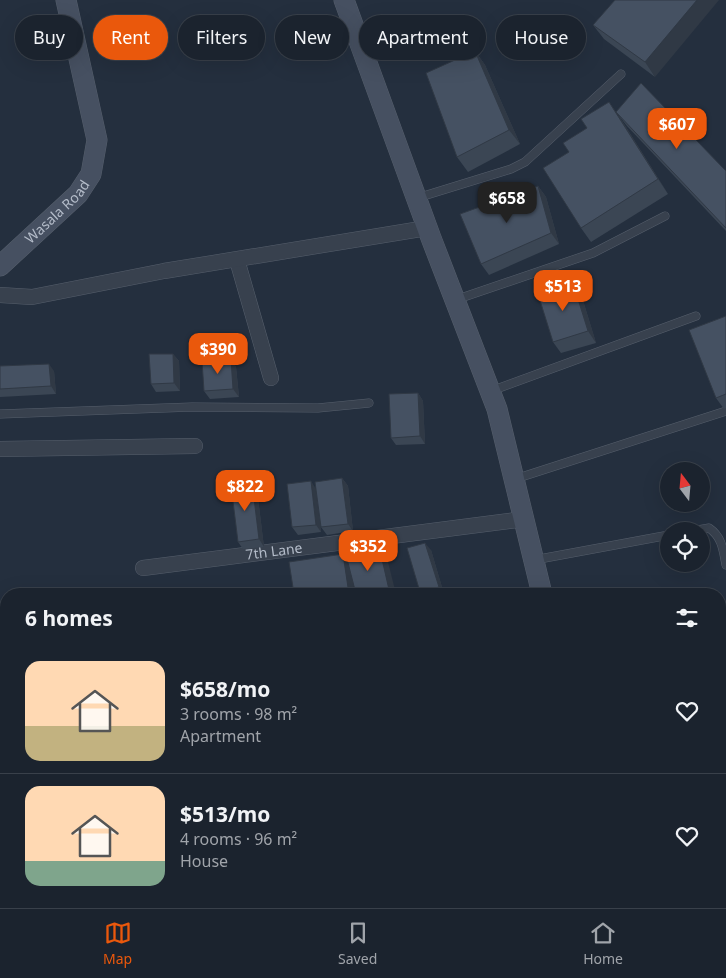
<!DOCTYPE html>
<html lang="en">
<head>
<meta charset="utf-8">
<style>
  body { margin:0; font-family:"Noto Sans",sans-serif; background:#242b36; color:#f1f3f6; height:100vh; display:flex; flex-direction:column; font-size:19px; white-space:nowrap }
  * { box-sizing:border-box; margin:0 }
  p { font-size:16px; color:#a0a4aa }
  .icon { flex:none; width:28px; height:28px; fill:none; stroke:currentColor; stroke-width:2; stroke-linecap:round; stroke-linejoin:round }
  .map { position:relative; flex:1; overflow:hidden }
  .drawer { position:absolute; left:0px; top:588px; width:726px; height:321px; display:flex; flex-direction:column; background:#1b232e; border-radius:20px 20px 0 0; box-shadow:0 5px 20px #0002,0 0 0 1px #39404a }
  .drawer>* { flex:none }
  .hud { position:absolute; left:15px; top:15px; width:696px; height:45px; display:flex; gap:10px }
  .needle { width:32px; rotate:344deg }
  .buttons { position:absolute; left:660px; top:462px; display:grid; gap:10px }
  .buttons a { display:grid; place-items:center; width:50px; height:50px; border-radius:50%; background:#1b232e; box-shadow:0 5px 20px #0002,0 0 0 1px #39404a; font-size:25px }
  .price { position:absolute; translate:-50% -42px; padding:0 11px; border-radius:10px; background:#ea580c; color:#fff; font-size:16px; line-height:32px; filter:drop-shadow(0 1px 2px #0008) }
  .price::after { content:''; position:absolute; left:50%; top:30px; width:15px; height:11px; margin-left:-8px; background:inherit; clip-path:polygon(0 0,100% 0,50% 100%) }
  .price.active { background:#222; color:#fff }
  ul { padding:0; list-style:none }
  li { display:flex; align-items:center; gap:15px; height:125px; padding:0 25px }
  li+li { border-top:1px solid #39404a }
  li span { display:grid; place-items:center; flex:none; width:140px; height:100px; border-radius:15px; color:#555 }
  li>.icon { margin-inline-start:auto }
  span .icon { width:60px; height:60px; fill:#fffc; stroke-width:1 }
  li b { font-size:21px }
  h2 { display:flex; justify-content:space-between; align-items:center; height:60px; padding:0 25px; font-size:21px }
  .chip { padding:0 18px; border-radius:22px; background:#1b232e; box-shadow:0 5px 20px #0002,0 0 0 1px #39404a; font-size:18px; line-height:45px }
  .chip.active { background:#ea580c; color:#fff }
  .dock { display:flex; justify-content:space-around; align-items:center; height:70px; border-top:1px solid #39404a; background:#1b232e; font-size:14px; color:#a0a4aa }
  .dock a { display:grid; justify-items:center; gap:2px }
  .dock .active { color:#ea580c }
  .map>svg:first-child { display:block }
</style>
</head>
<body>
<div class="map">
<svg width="726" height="908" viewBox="0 0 726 908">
  <rect width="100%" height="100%" fill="#242f3e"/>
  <path fill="#263c3f" d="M587,902L588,908H253L252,903Z"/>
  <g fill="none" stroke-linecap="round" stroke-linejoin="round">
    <g stroke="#565f6c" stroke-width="9">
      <g id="lane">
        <path d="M417,198L511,169L525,162L621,74"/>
        <path d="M455,300L593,253L665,216"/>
        <path d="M491,391L696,316"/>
        <path d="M0,414L192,407L318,408L369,403"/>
        <path d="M515,479L726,411"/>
        <path d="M692,531L709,528C722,537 723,549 726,565"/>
        <path d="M534,560L669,535"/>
        <path d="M240,902V908"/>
      </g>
    </g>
    <g stroke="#565f6c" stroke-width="16">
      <g id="street">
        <path d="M237,260L271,378"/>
        <path d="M0,295L32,297L164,271L427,228"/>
        <path d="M0,449L195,446"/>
        <path id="s1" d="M143,568L525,519"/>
        <path d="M720,893L726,892"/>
      </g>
    </g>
    <g stroke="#565f6c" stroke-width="21">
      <g id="secondary">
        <path d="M344,0L431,238L497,409L542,594"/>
        <path id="s2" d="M0,266L78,194L91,174L97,140L66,0"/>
        <path d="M612,902L613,908"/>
      </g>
    </g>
    <use href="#lane" stroke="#38414e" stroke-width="8"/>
    <use href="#street" stroke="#38414e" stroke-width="15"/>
    <use href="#secondary" stroke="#465061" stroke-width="20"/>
  </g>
  <g fill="#3b4654">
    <path d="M615,0L655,77L604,39L593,25Z"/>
    <path d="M475,51L485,65L520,144L468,172L457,157Z"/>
    <path d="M616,112L726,171V231L627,126Z"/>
    <path d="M619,116L668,194L591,242L581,228L569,152Z"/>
    <path d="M538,186L546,197L559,244L489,275L481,264Z"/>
    <path d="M573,283L581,294L596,343L561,353L553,342Z"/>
    <path d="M726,316V408L724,409L716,398Z"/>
    <path d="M173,354L179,361L180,391L156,392L151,384Z"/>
    <path d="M231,359L236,367L239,397L210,399L204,391Z"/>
    <path d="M0,366L54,371L56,394L0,397Z"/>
    <path d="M418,393L423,401L425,444L396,445L391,438Z"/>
    <path d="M342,478L348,486L353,531L327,535L321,527L317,499L321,532L298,535L292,527L316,489Z"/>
    <path d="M257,490L264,547L243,549L238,542Z"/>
    <path d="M431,550L444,594H421L420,592Z"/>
  </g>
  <g fill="#303945">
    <path d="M697,0H719L655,77L645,62Z"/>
    <path d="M475,51L485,65L520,144L509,130Z"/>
    <path d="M609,102L619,116L668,194L658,179Z"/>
    <path d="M538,186L546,197L559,244L551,233Z"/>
    <path d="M573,283L581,294L596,343L588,331Z"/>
    <path d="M173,354L179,361L180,391L174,383Z"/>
    <path d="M231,359L236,367L239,397L233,389Z"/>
    <path d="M49,364L54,371L56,394L51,386Z"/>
    <path d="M418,393L423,401L425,444L420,436Z"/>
    <path d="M342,478L348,486L353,531L348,524Z"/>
    <path d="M311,481L316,489L321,532L316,525Z"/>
    <path d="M252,482L257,490L264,547L259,539Z"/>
    <path d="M425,543L431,550L444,594L439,587Z"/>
    <path d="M379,546L387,558L396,594H390Z"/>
    <path d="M343,554L351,565L355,594H349Z"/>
  </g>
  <g fill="#455162" stroke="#303945">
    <path d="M615,0H697L645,62L593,25Z"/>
    <path d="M475,51L509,130L457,157L426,73Z"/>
    <path d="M641,83L726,171V228L616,112Z"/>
    <path d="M609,102L658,179L581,228L543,168L569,152L563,143L587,128L581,119Z"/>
    <path d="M538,186L551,233L481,264L460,214Z"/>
    <path d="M573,283L588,331L553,342L538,294Z"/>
    <path d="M726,316V394L716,398L689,330Z"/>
    <path d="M149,354H173L174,383L151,384Z"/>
    <path d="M231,359L233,389L204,391L202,361Z"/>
    <path d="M49,364L51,386L0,389V366Z"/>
    <path d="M418,393L420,436L391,438L389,394Z"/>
    <path d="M342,478L348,524L321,527L315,482Z"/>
    <path d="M311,481L316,525L292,527L287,484Z"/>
    <path d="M252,482L259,539L238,542L231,485Z"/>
    <path d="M425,543L439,587L420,592L407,548Z"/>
    <path d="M379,546L390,594H356L346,555Z"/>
    <path d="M343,554L349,594H294L289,562Z"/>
  </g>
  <g text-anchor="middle" stroke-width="4" stroke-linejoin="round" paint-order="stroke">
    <g font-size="14" fill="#b4bcc9" stroke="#1d2633">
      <text dy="5" stroke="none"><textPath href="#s2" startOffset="79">Wasala Road</textPath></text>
      <text dy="5" stroke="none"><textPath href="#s1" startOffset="132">7th Lane</textPath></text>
    </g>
  </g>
</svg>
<div class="buttons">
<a><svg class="needle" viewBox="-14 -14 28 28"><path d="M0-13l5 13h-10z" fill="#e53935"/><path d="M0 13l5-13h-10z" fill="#a0a4aa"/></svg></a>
<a><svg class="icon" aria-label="locate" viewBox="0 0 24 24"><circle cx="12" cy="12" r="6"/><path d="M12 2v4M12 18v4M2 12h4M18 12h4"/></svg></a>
</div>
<b class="price" style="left:677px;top:150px">$607</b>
<b class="price active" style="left:507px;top:224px">$658</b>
<b class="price" style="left:563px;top:312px">$513</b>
<b class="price" style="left:218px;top:375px">$390</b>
<b class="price" style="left:245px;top:512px">$822</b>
<b class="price" style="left:368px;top:572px">$352</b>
<div class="hud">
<a class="chip">Buy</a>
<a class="chip active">Rent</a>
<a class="chip">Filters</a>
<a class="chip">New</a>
<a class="chip">Apartment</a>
<a class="chip">House</a>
</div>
<section class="drawer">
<h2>6 homes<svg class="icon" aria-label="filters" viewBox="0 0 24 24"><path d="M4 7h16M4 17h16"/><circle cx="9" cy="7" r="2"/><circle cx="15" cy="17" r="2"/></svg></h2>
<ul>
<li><span style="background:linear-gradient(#ffd9b3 65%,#c2b280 0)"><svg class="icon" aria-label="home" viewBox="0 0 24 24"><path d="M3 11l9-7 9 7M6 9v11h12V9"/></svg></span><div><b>$658/mo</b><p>3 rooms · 98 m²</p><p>Apartment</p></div><svg class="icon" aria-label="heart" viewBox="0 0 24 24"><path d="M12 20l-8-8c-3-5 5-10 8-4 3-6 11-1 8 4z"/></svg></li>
<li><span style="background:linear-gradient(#ffd9b3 75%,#7fa58c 0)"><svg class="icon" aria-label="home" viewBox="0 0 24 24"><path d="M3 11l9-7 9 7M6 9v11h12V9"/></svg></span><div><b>$513/mo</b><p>4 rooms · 96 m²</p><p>House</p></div><svg class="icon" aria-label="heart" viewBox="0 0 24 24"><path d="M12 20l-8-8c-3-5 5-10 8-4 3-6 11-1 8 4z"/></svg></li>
</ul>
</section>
</div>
<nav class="dock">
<a class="active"><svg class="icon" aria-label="map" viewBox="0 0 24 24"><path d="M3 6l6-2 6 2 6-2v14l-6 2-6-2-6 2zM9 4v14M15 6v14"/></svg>Map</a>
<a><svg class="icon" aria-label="saved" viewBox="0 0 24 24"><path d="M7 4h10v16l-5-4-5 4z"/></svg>Saved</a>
<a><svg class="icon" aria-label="home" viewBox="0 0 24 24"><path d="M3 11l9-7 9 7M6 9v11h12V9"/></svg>Home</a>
</nav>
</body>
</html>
